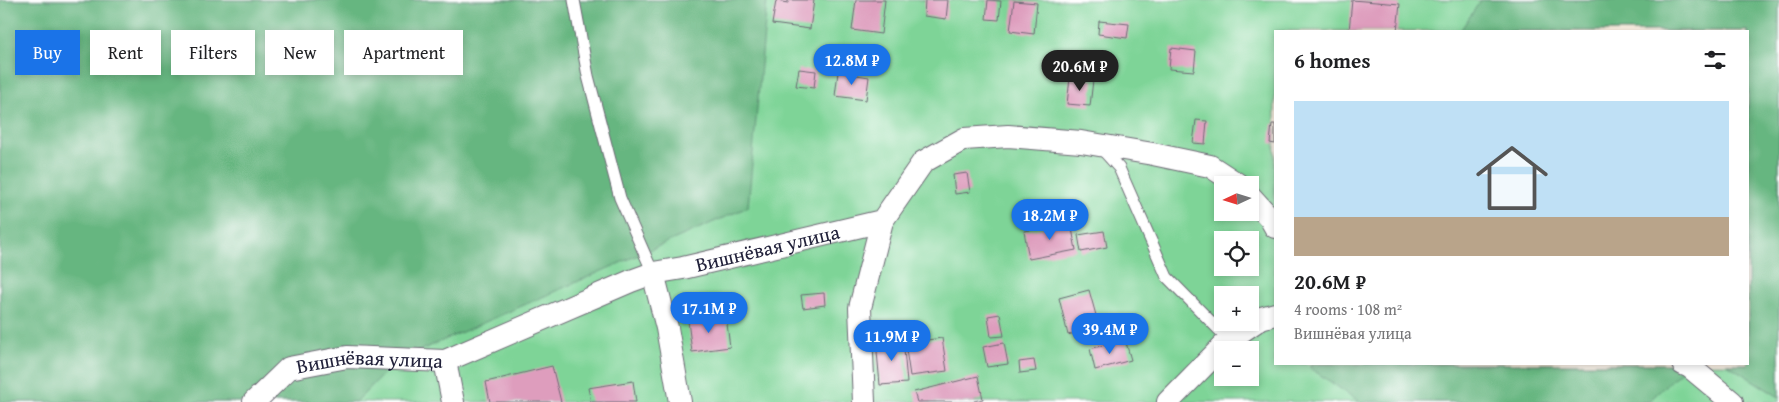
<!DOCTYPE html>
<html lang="en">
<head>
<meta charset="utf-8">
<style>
  body { margin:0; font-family:"Gentium Book Plus",serif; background:#f6f6f6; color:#202124; height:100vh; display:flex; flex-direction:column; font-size:19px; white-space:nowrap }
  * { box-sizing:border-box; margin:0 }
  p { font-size:16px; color:#757577 }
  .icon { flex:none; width:28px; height:28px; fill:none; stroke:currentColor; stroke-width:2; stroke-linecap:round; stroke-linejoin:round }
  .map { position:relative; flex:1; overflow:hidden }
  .side { position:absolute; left:1274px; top:30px; width:475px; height:335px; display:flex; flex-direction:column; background:#fff; border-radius:0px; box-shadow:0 2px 8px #0003 }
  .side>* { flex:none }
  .banner { position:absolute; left:15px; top:30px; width:475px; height:45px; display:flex; gap:10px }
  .needle { width:32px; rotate:266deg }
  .buttons { position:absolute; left:1214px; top:176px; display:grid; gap:10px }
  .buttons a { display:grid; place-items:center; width:45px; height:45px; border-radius:0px; background:#fff; box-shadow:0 2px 8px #0003; font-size:25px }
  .price { position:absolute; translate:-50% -42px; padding:0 11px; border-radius:18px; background:#1a73e8; color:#fff; font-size:16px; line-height:32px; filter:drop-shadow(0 1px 2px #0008) }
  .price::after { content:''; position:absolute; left:50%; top:30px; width:15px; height:11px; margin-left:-8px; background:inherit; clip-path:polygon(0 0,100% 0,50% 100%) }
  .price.current { background:#222; color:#fff }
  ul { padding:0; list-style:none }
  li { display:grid; align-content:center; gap:10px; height:265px; padding:0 20px }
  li+li { border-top:1px solid #e0e0e0 }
  li span { display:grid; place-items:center; height:155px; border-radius:0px; color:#555 }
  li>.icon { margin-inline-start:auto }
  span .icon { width:90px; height:90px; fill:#fffc; stroke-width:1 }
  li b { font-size:21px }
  h2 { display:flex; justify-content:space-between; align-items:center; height:60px; padding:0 20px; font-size:21px }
  .pill { padding:0 18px; border-radius:0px; background:#fff; box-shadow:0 2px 8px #0003; font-size:18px; line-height:45px }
  .pill.current { background:#1a73e8; color:#fff }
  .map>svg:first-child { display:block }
</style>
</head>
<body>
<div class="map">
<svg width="1779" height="402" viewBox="0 0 1779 402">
  <rect width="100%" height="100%" fill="#fff"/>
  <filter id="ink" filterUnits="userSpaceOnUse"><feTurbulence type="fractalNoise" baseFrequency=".02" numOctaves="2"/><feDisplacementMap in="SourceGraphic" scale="10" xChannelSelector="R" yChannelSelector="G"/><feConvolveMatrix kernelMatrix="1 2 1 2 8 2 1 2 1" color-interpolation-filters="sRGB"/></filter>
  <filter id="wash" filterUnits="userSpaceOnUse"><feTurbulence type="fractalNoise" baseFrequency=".0096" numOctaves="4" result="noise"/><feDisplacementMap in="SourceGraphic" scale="20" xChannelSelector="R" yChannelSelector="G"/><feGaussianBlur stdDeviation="1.12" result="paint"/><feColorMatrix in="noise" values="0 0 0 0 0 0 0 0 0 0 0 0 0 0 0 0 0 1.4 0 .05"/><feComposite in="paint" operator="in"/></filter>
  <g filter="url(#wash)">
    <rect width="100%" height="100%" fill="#f9edde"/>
    <path fill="#7ed497" stroke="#507b69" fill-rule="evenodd" d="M0,0H1779V402H0ZM1275,31H1748V364H1275ZM1222,185H1250V212H1222ZM1222,240H1250V268H1222ZM1222,295H1250V322H1222ZM1222,350H1250V378H1222Z"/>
    <g fill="#66b680" stroke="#446c5e">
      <path d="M0,0H767L748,207L396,361L356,402H0Z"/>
      <path d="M1481,0H1779V397L1727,364H1748V31H1460Z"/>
      <path d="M1311,364H1689L1648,402H1360L1310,368Z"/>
    </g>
    <g id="blocks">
      <g fill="#de9dbd">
        <path d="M788,0H814L810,29L772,24L776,1L788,3Z"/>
        <path d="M856,0H885L881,34L852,30Z"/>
        <path d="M925,0H948L946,19L924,16Z"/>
        <path d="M988,0L1001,1L999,20L986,19Z"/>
        <path d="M1352,0L1400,4L1397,31H1349Z"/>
        <path d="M1014,1L1037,3L1034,34L1010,31Z"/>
        <path d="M1099,21L1129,24L1127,38L1098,34Z"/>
        <path d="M1171,48L1196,51L1194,71L1169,69Z"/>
        <path d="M799,69L816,71L814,88L796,86Z"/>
        <path d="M838,72L869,77L866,100L835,96Z"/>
        <path d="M1070,78L1093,80L1090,106L1067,104Z"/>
        <path d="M1196,120L1207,121L1205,144L1193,143Z"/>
        <path d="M1272,124H1275V144L1270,143Z"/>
        <path d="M967,173L970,192L955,194L953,175Z"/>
        <path d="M1071,223L1076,250L1029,259L1024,231Z"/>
        <path d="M1104,231L1107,247L1081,252L1078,235Z"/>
        <path d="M1089,290L1099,326L1068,335L1059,298Z"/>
        <path d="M824,293L825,305L803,308L801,295Z"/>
        <path d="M1000,314L1004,336L991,337L988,316Z"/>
        <path d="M726,316L730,347L692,352L688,321Z"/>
        <path d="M1126,320L1129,330L1108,336L1105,325Z"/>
        <path d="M903,338L907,383L880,385L876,340Z"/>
        <path d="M942,338L947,371L910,376L905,343Z"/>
        <path d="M1125,339L1131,360L1095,370L1090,349Z"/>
        <path d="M1004,343L1008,364L987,367L983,347Z"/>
        <path d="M1034,360L1036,371L1020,373L1019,362Z"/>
        <path d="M552,366L561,402H490L486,382Z"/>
        <path d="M978,376L983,399L974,401V402H917L914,392Z"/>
        <path d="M633,381L636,402H591L588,388Z"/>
      </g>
    </g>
  </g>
  <g filter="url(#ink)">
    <use href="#blocks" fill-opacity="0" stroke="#6d6974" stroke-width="1"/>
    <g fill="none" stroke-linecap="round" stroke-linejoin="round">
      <g stroke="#6d6974" stroke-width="13">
        <g id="lane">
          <path d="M574,0L588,76L620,198L653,273"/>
          <path d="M1100,147L1119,168L1167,277L1229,340"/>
        </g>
      </g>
      <g stroke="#6d6974" stroke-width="24">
        <g id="street">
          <path d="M1250,196L1270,218L1275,227"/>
          <path d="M653,273L667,328L680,402"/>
          <path d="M445,361L453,402"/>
          <path d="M1683,364L1690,367L1732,402"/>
          <path id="s1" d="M254,402L289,368L347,357L445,361L631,281L653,273L683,268L882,221L923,162L964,139L1008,136L1081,142L1153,154L1210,166L1239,185"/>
          <path d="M864,402L860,308L882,221"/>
          <path d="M1168,402L1229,340L1261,318L1275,314"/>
        </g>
      </g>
      <use href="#lane" stroke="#fff" stroke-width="11"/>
      <use href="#street" stroke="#fff" stroke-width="22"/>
    </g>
  </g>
  <g text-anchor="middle" stroke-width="4" stroke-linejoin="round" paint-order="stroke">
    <g font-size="20" fill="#22223b" stroke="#fff">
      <text dy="7" stroke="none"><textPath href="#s1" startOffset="549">Вишнёвая улица</textPath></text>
      <text dy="7" stroke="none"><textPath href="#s1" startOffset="130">Вишнёвая улица</textPath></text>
    </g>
  </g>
</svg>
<div class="buttons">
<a><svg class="needle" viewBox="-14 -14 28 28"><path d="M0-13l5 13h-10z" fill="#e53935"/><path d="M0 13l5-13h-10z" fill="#757577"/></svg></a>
<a><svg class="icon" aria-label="locate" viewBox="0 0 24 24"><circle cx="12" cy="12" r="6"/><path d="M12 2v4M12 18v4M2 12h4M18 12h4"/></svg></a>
<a>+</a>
<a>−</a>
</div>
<b class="price" style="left:852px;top:86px">12.8M ₽</b>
<b class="price current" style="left:1080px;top:92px">20.6M ₽</b>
<b class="price" style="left:1050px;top:241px">18.2M ₽</b>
<b class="price" style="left:709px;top:334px">17.1M ₽</b>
<b class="price" style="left:1110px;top:355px">39.4M ₽</b>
<b class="price" style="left:892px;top:362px">11.9M ₽</b>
<div class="banner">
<a class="pill current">Buy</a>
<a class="pill">Rent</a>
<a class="pill">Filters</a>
<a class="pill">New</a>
<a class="pill">Apartment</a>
</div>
<section class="side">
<h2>6 homes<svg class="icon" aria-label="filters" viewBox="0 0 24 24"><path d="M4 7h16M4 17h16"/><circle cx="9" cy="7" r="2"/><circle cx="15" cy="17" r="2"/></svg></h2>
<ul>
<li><span style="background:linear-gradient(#bfe0f5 75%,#b9a48a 0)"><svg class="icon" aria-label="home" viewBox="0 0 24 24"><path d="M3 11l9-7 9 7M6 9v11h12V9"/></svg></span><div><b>20.6M ₽</b><p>4 rooms · 108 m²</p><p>Вишнёвая улица</p></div></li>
</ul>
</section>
</div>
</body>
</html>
